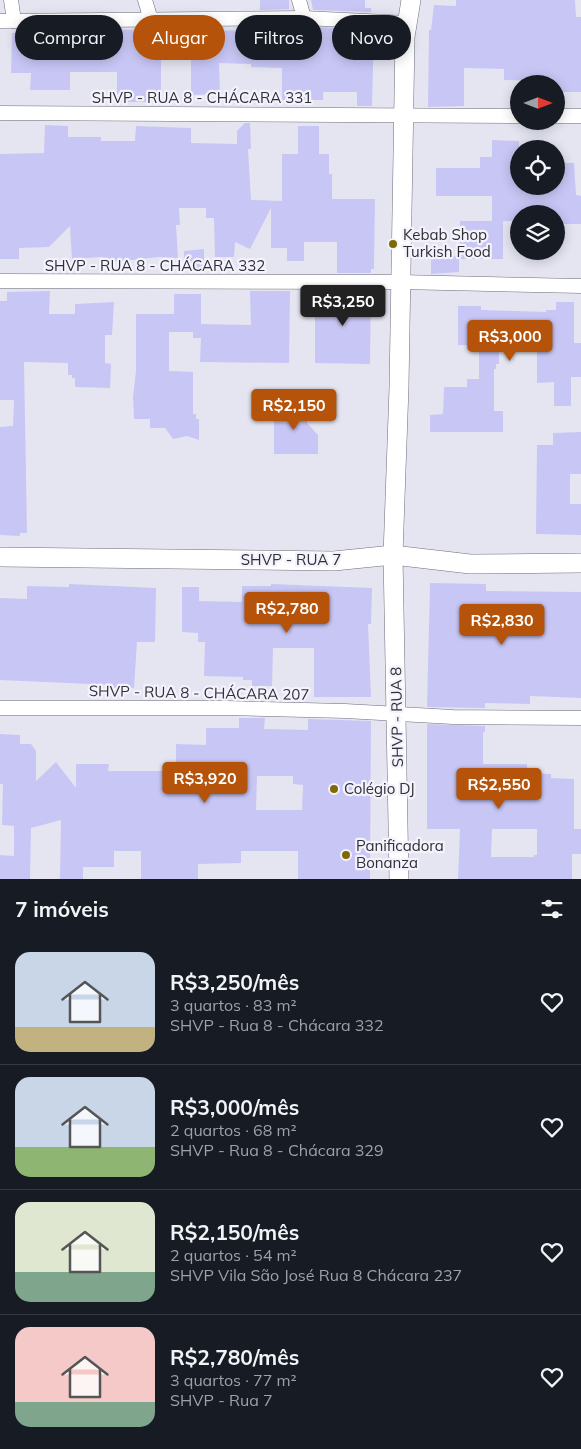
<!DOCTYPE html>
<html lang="pt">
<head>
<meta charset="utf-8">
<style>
  body { margin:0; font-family:Mulish,sans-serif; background:#20242c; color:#f1f3f6; height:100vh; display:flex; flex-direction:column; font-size:19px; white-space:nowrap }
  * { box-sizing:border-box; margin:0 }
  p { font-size:16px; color:#9ea1a6 }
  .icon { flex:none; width:28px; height:28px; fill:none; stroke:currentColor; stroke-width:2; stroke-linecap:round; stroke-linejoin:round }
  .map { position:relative; height:879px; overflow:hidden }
  .drawer { display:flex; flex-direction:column; background:#171b24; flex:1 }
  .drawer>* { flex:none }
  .hud { position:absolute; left:15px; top:15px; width:551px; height:45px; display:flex; gap:10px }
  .needle { width:32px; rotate:90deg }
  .controls { position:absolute; left:510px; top:75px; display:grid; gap:10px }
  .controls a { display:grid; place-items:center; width:55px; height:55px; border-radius:50%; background:#171b24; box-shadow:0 2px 12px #0003; font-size:25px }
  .price { position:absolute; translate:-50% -42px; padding:0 11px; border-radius:5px; background:#b45309; color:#fff; font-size:16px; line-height:32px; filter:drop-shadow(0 1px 2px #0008) }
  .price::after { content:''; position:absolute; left:50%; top:30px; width:15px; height:11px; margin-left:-8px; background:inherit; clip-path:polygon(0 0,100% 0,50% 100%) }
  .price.on { background:#222; color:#fff }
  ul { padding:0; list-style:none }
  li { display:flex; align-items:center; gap:15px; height:125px; padding:0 15px }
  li+li { border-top:1px solid #363941 }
  li span { display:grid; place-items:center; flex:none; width:140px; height:100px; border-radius:15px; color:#555 }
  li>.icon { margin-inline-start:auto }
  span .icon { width:60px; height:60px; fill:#fffc; stroke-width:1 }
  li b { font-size:21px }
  h2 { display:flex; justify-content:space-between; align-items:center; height:60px; padding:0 15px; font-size:21px }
  .chip { padding:0 18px; border-radius:22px; background:#171b24; box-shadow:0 2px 12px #0003; font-size:18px; line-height:45px }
  .chip.on { background:#b45309; color:#fff }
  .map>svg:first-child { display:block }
</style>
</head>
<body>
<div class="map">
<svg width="581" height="879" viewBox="0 0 581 879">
  <rect width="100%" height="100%" fill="#e5e5f2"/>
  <g fill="#c8c6f5" fill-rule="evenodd">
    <path d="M260,0H289V9L260,10Z"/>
    <path d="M311,0H365V8H371V12L313,10Z"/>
    <path d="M456,0H575L576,17H581V92H556V84H549V81L504,80V69L464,68V106L428,107L429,30H431L434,5L456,6Z"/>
    <path d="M260,27H289V30H319L318,27L374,30L372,106H357V92H323V100H282V68L251,67V64L219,63L220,94L191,95V31L260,30Z"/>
    <path d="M49,29L161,30V102H117V72H70V90H30L31,73H11L12,33H48Z"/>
    <path d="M245,123H250L251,149H248L251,200L282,201V154H298V126H319V154H329V174H332V199H375L374,269H371V273H337V242H304V261H287V248H271V208L250,249L235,242L234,257H215L214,218H206V208H179L180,225H176L178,258L159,257L103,263V257L72,259L70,226L49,247L19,248V259H0V154L44,153L45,125L68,126V137H101V141H135L136,126L191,128V143L237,144V131Z"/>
    <path d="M492,140L519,141V186H556V163H574L576,195L581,196V224H556V214H519V221H503V259H460V221H492V196H436V168H480V157H492Z"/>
    <path d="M204,249V269L184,270V251Z"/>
    <path d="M431,256H459V272L431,274Z"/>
    <path d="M50,291L49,314H75V304L114,302L112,335H105V363L111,364L110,388L75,387V378H72V375H68V363L24,362L27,533H20V536L0,535V427L13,426L14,400H0V301H7V292Z"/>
    <path d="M250,291H290L289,363L200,362L201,338H193V332H169V371L193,372V414H196V419H199V440L187,436L173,439L165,428H150V419H134L133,397L136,371V314H174V294H201V324L251,325Z"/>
    <path d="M315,291H371L370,364L315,363Z"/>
    <path d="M556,302H574V343H581V377H571V406H554V382L537,383V352H532V350H499V364H496V369H494V411H503V432H430V415L443,414L444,387H467V379H479V345H458V306H481V310L546,312V310H556Z"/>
    <path d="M274,405H307V423L318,435V454H274Z"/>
    <path d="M581,432V474H570V504H581V535L536,534L537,445H553V433Z"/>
    <path d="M430,583L486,584V591L581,592V698L530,696V704L485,703V708L427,707Z"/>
    <path d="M69,584L156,588L155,642H137L134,688H112V685L0,680V598L27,599V586L69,587Z"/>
    <path d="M271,584L372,588L371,624H368L371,697H314V648H273L272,686H252V680H243V677L204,676L205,642H198V633L182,632V587H199V601L242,602V586H271Z"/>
    <path d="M239,718H265L264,729L308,730V719L371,721L370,879H298V851H241V863L198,864V879H141V851H114V867H83V879H60L61,820L31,828L30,879H0V855L14,856V826L2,825L3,784H0V734L20,735V744H31L36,751V781L56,762L76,788V764H109L108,771H168V764H176V744L206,745V728H239ZM257,776H293V784L303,785L302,810H256Z"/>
    <path d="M427,724L485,726V732H483V764H527V773L551,774V778L574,779V829H581V854H572V879H458L460,829H427ZM492,829H537V855H534V857H491Z"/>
  </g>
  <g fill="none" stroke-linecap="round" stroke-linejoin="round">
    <g stroke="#6d6d78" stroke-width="15">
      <g id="street">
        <path d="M11,0L14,21"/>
        <path d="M145,0L151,20"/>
        <path d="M299,0L304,18"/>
        <path d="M0,21L304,18L407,23"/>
        <path d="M0,113L519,116"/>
        <path d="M556,116H581"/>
        <path d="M0,281L400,282L581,286"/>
        <path d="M0,708H226L345,711L453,717L581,718"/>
      </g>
    </g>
    <g stroke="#6d6d78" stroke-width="20">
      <g id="secondary">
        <path d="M0,557L334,561L393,555L470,564L581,563"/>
        <path d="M399,879L393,555L399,387L405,37L411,0"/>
      </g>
    </g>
    <use href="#street" stroke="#fff" stroke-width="14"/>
    <use href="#secondary" stroke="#fff" stroke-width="19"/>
  </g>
  <g fill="#7e6a02" stroke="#f3f2fd" stroke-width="2">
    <circle cx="393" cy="244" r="5"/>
    <circle cx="334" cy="789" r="5"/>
    <circle cx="346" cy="855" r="5"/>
  </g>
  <g text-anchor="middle" stroke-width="4.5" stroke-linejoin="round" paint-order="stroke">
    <g font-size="15" fill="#2f2f34" stroke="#f3f2fd">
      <text x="202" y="103">SHVP - RUA 8 - CHÁCARA 331</text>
      <text x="155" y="271">SHVP - RUA 8 - CHÁCARA 332</text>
      <text x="291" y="565">SHVP - RUA 7</text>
      <text transform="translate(199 693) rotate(1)" y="5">SHVP - RUA 8 - CHÁCARA 207</text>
      <text transform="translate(397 717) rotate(-91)" y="5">SHVP - RUA 8</text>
    </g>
    <g font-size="15" fill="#2f2f34" stroke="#f3f2fd" text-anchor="start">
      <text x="403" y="240">Kebab Shop<tspan x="403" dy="17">Turkish Food</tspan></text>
      <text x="344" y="794">Colégio DJ</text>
      <text x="356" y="851">Panificadora<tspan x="356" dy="17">Bonanza</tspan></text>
    </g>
  </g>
</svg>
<div class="controls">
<a><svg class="needle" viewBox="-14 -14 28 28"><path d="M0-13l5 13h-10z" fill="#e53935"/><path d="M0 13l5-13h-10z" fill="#9ea1a6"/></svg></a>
<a><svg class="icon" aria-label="locate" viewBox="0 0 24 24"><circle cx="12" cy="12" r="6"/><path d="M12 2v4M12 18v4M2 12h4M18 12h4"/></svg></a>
<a><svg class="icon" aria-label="layers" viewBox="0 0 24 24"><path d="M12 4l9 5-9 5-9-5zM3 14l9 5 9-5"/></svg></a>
</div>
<b class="price on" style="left:343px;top:327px">R$3,250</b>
<b class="price" style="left:510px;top:362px">R$3,000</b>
<b class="price" style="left:294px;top:431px">R$2,150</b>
<b class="price" style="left:287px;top:634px">R$2,780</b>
<b class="price" style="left:502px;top:646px">R$2,830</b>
<b class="price" style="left:205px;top:804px">R$3,920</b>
<b class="price" style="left:499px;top:810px">R$2,550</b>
<div class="hud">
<a class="chip">Comprar</a>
<a class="chip on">Alugar</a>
<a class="chip">Filtros</a>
<a class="chip">Novo</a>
</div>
</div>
<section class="drawer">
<h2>7 imóveis<svg class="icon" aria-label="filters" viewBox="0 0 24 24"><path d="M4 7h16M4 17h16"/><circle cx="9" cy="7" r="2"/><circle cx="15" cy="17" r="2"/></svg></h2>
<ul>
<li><span style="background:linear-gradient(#c9d6e8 75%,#c2b280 0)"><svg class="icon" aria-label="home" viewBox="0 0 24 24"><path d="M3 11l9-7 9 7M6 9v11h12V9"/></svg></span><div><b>R$3,250/mês</b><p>3 quartos · 83 m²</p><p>SHVP - Rua 8 - Chácara 332</p></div><svg class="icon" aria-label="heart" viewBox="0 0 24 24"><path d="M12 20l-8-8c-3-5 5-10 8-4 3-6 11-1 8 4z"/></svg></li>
<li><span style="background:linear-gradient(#c9d6e8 70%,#8fb573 0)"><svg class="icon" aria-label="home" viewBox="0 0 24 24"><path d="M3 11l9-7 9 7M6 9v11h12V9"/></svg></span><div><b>R$3,000/mês</b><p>2 quartos · 68 m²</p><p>SHVP - Rua 8 - Chácara 329</p></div><svg class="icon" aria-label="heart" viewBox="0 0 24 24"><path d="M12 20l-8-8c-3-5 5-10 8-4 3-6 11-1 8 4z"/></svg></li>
<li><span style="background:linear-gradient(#dfe7d0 70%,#7fa58c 0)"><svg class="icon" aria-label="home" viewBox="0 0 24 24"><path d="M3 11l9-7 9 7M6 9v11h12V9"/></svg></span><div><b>R$2,150/mês</b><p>2 quartos · 54 m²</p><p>SHVP Vila São José Rua 8 Chácara 237</p></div><svg class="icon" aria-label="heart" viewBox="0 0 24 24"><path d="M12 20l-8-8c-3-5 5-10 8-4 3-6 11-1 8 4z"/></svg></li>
<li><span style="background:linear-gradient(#f6c9c9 75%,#7fa58c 0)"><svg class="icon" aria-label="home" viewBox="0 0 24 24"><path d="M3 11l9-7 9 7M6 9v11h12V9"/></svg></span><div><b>R$2,780/mês</b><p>3 quartos · 77 m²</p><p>SHVP - Rua 7</p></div><svg class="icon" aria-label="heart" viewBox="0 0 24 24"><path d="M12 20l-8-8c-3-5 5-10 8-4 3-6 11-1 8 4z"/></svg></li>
</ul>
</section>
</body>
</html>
